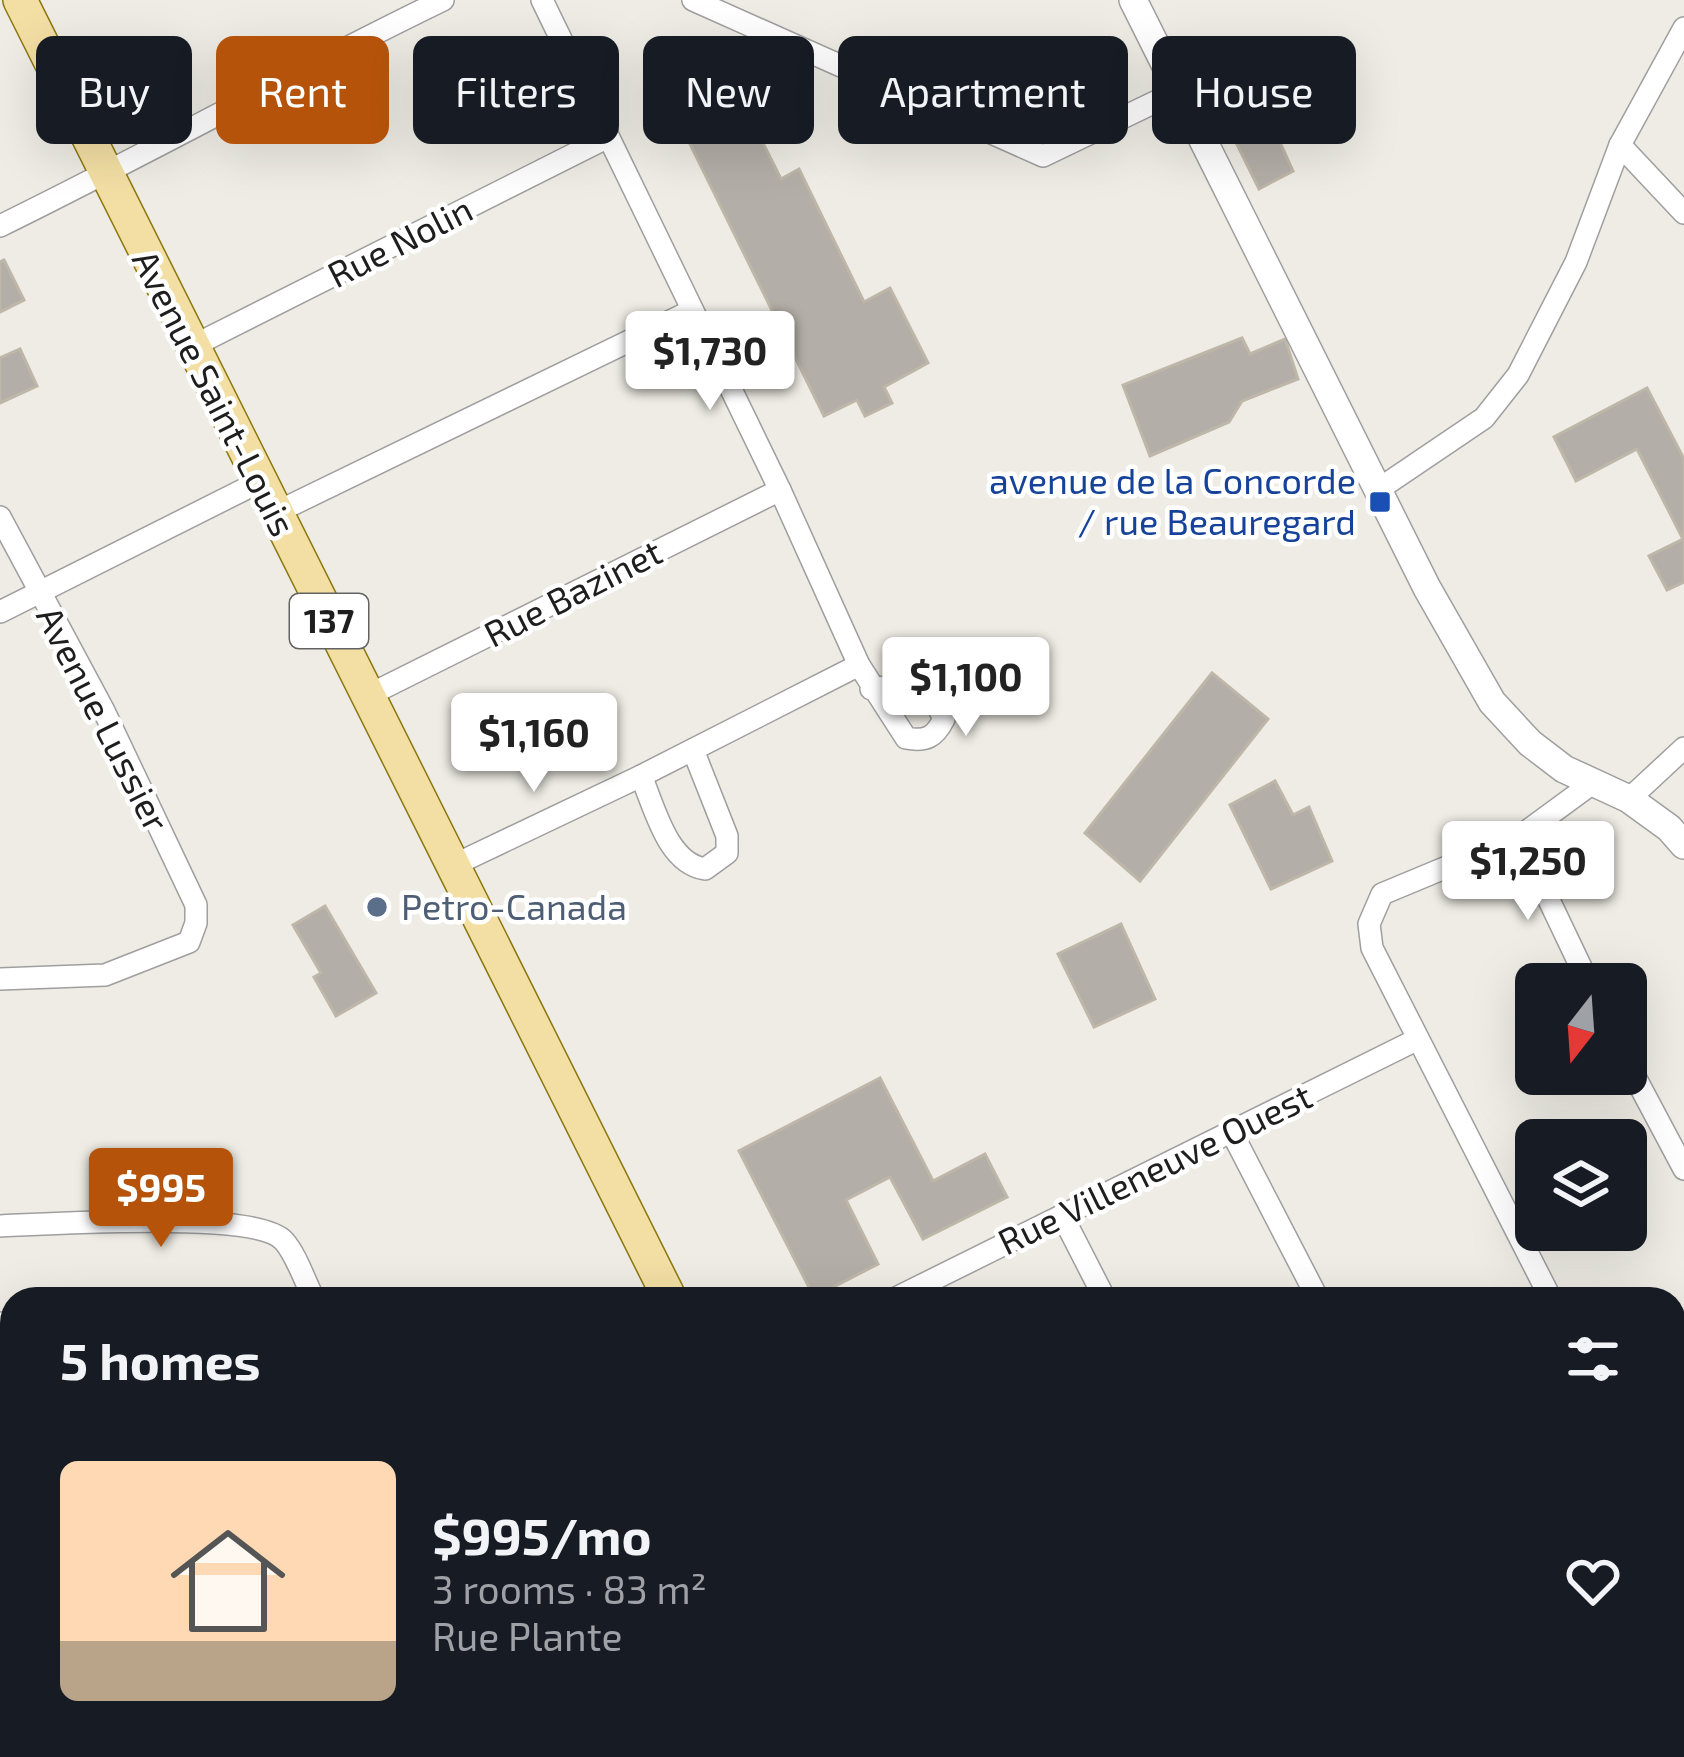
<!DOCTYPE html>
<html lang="en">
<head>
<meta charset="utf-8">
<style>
  body { margin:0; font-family:"Exo 2",sans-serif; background:#242831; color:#f1f3f6; height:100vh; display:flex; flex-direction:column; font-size:45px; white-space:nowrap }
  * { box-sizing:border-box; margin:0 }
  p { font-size:39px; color:#9ea1a6 }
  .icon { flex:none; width:66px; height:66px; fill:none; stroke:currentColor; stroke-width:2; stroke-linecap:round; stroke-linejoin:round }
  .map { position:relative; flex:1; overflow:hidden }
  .sheet { position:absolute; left:0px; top:1287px; width:1686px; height:471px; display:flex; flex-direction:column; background:#171b24; border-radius:36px 36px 0 0; box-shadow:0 12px 48px #0002 }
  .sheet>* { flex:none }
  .top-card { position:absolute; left:36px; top:36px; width:1614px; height:108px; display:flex; gap:24px }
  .needle { width:78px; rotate:197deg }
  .fabs { position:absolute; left:1515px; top:963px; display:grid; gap:24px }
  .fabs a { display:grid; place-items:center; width:132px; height:132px; border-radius:18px; background:#171b24; box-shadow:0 12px 48px #0002; font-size:60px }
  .price { position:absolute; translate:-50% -102px; padding:0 27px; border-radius:12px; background:#fff; color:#222; font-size:39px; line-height:78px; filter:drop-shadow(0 3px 6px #0008) }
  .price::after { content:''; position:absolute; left:50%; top:72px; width:36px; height:27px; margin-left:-18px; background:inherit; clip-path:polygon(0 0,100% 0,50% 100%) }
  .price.active { background:#b45309; color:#fff }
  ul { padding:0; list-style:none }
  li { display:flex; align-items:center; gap:36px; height:300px; padding:0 60px }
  li span { display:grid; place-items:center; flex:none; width:336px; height:240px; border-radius:18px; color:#555 }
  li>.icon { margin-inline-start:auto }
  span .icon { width:144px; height:144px; fill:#fffc; stroke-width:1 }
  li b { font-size:51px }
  h2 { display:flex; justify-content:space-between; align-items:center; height:144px; padding:0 60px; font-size:51px }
  .chip { padding:0 42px; border-radius:18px; background:#171b24; box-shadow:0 12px 48px #0002; font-size:42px; line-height:108px }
  .chip.active { background:#b45309; color:#fff }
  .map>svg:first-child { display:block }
</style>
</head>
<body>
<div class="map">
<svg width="1684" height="1757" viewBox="0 0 1684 1757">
  <rect width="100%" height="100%" fill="#eeece4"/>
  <g fill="#b3aea7" stroke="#beb6a8" stroke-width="3">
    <path d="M1254,85L1293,171L1259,189L1217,104Z"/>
    <path d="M749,115L781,179L799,169L864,302L890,288L928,363L884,387L892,403L865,416L857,400L824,416L690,144Z"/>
    <path d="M4,260L24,300L0,312V262Z"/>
    <path d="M1242,338L1250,354L1285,339L1298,379L1242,401L1229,422L1150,456L1123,385Z"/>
    <path d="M20,349L37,386L0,403V358Z"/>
    <path d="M1647,388L1684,459V582L1667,590L1649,556L1683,539L1637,449L1576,481L1554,437Z"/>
    <path d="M1212,673L1268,719L1140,881L1085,833Z"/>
    <path d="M1275,781L1293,815L1309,807L1332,861L1271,889L1230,805Z"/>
    <path d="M325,906L376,993L336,1016L314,977L321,973L293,925Z"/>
    <path d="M1121,924L1155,999L1094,1027L1058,954Z"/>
    <path d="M880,1078L933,1181L985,1154L1007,1197L923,1239L890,1177L846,1200L878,1264L814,1297L739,1151Z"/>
    <path d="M1684,1583V1637L1674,1641V1587Z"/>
  </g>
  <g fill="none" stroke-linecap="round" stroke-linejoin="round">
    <g stroke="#9f9f9f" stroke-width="24">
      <g id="minor">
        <path d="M542,0L780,490L859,665L906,738C926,742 935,737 944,719L932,695L901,685L871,689"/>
        <path d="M693,0L1043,156L1178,91"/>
        <path d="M1620,145L1684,213"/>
        <path d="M0,226C149,153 294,72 443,0"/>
        <path d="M191,347L608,137"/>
        <path d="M1379,489L1484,418L1518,375L1576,262L1620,145L1684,28"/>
        <path d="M275,513L691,311"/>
        <path d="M0,517L104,711L196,905V923L189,942L105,975L0,979"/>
        <path d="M0,612L259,482"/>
        <path d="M367,696L780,490"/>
        <path d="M641,776C655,808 667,863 705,869L727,853V836L693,750"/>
        <path d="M1629,799L1684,748"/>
        <path d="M1519,837L1589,984"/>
        <path d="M452,866L641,776L859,665"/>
        <path d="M1626,1060L1684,1169"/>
        <path d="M1231,1131L1318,1299"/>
        <path d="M1062,1215L1105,1299"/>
        <path d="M0,1226C48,1224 256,1210 284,1241C297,1256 305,1282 314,1299"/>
        <path d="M894,1299L1416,1040"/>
        <path d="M1551,1299L1372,948L1369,924L1382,894L1519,837L1594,782"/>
        <path d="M0,1323L12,1346"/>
        <path d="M1674,1531L1684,1525"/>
        <path d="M224,1746L229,1757"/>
        <path d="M1122,1746L1129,1757"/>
        <path d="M281,1757L302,1746"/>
        <path d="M768,1757L791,1746"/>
        <path d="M1226,1757L1248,1746"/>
      </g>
    </g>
    <g stroke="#9f9f9f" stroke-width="30">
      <path id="tertiary" d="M1133,0L1427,588L1492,702L1530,743L1564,769L1629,799L1669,828L1684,845"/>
    </g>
    <g stroke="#8a770d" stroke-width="36">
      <g id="primary">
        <path d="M20,0L670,1299"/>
        <path d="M899,1746L904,1757"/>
      </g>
    </g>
    <use href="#minor" stroke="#fff" stroke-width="21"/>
    <use href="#tertiary" stroke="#fff" stroke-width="27"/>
    <use href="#primary" stroke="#f3dfa4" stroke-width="33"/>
  </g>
  <rect fill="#1a4fb4" stroke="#fff" stroke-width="4.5" x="1368" y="490" width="24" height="24" rx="6"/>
  <circle fill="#5c6f8a" stroke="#fff" stroke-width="4.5" cx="377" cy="907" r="12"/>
  <g text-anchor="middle" stroke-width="9" stroke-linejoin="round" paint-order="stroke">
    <rect fill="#fff" stroke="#626262" stroke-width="3" x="290" y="594" width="78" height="54" rx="9"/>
    <g font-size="33" font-weight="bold" fill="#1e1e1e">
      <text x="329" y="633">137</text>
    </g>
    <g font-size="36" fill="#1e1e1e" stroke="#fff">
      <text transform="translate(400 242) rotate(-27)" y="13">Rue Nolin</text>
      <text transform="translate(214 393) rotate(63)" y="13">Avenue Saint-Louis</text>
      <text transform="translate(573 593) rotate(-27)" y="13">Rue Bazinet</text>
      <text transform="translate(103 719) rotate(63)" y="13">Avenue Lussier</text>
      <text transform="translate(1155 1169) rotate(-26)" y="13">Rue Villeneuve Ouest</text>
    </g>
    <g font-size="36" fill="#164399" stroke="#fff" text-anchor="end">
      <text x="1356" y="494">avenue de la Concorde<tspan x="1356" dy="41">/ rue Beauregard</tspan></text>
    </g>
    <g font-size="36" fill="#4e5e75" stroke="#fff" text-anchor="start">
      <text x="401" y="920">Petro-Canada</text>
    </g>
  </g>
</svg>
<div class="fabs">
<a><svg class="needle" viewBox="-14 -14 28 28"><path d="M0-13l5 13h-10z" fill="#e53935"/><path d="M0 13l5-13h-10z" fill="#9ea1a6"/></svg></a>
<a><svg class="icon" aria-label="layers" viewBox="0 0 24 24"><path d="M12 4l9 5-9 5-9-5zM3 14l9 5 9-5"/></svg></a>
</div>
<b class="price" style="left:710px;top:413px">$1,730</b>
<b class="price" style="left:966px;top:739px">$1,100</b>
<b class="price" style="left:534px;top:795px">$1,160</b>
<b class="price" style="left:1528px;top:923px">$1,250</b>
<b class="price active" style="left:161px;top:1250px">$995</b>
<div class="top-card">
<a class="chip">Buy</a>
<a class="chip active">Rent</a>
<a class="chip">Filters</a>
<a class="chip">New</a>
<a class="chip">Apartment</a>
<a class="chip">House</a>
</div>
<section class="sheet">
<h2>5 homes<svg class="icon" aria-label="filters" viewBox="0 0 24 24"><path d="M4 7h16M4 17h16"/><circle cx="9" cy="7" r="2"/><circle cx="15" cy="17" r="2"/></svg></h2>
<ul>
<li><span style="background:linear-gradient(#ffd9b3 75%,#b9a48a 0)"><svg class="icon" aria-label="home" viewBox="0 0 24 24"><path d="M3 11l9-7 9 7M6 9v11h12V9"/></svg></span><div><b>$995/mo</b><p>3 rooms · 83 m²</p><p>Rue Plante</p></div><svg class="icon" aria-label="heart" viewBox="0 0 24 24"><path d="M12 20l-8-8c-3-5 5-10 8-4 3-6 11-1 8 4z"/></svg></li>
</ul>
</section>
</div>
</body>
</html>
